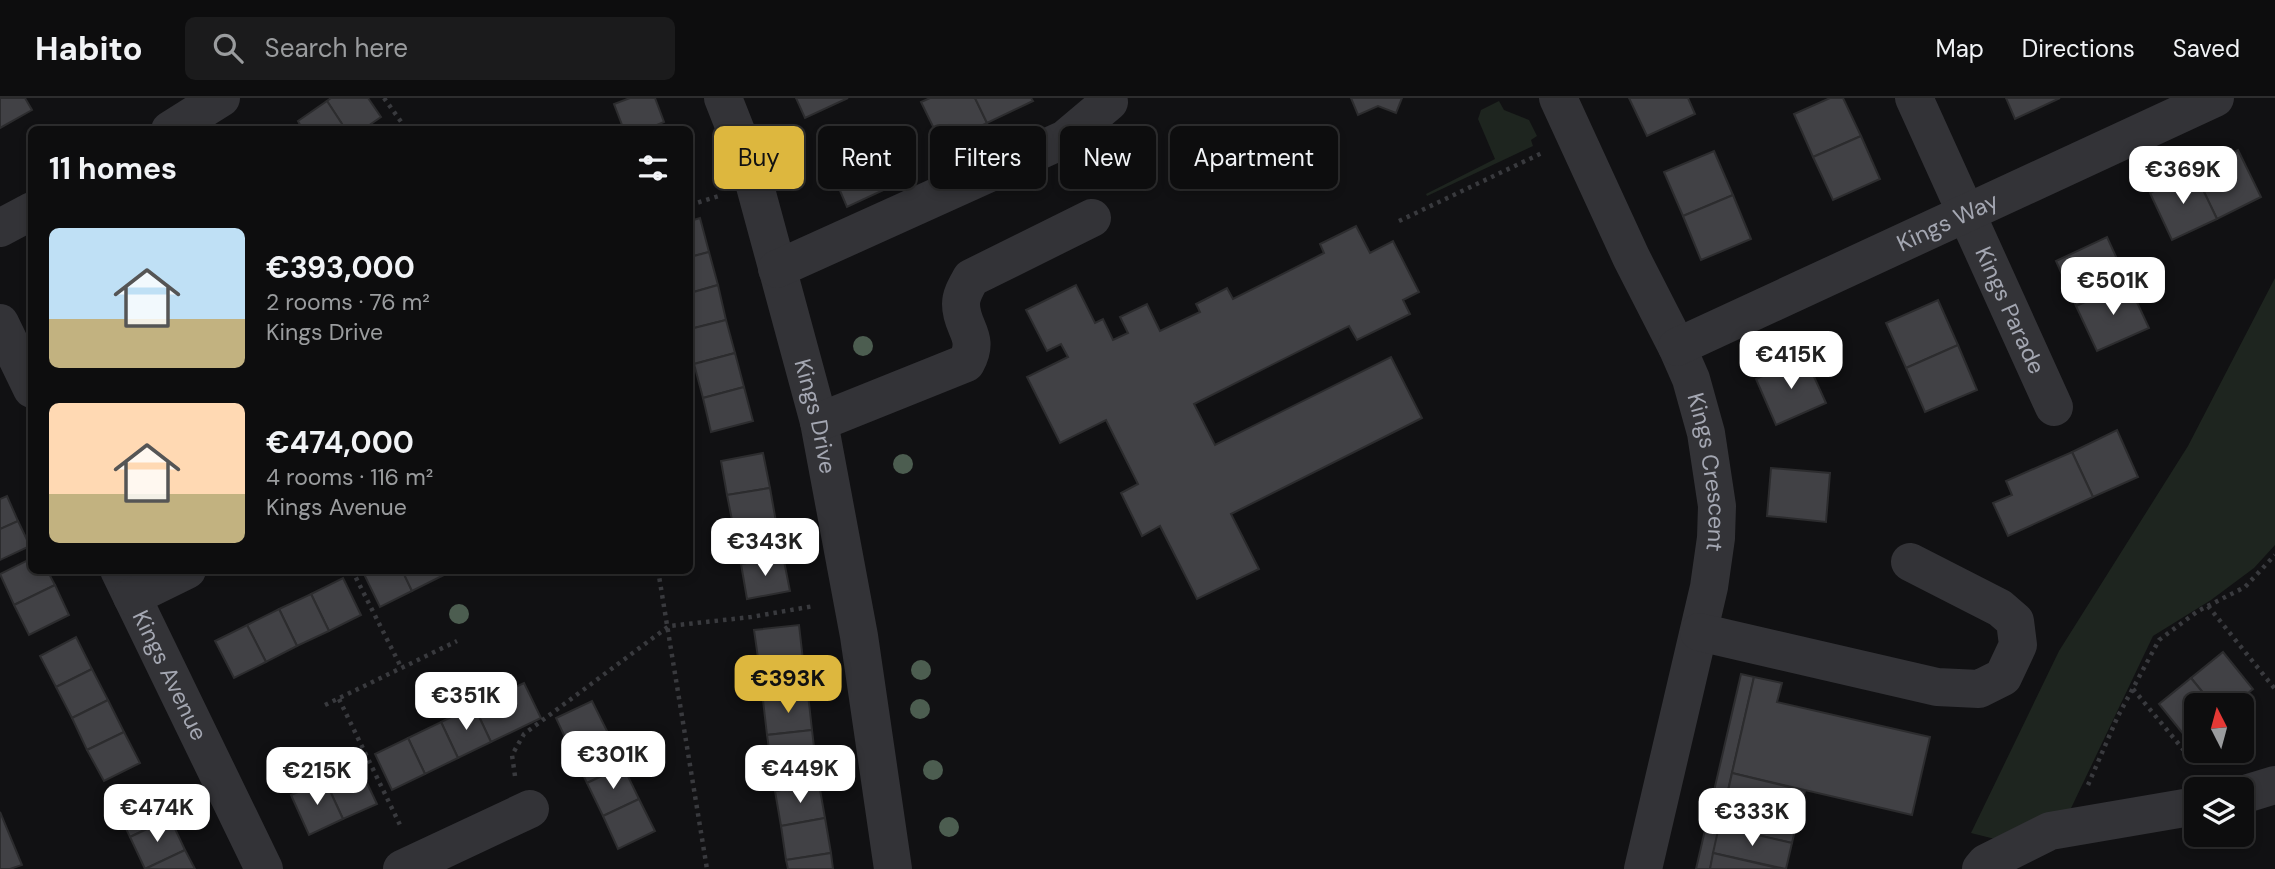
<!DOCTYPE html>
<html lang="en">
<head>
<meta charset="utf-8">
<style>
  body { margin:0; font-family:"DM Sans",sans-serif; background:#1b1b1c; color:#f1f3f6; height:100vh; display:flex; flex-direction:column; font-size:26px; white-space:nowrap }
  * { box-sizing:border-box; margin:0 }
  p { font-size:23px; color:#9a9c9e }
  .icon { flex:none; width:38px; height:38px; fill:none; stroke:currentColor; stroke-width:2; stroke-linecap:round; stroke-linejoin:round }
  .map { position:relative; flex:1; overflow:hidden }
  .details { position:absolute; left:28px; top:28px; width:665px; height:448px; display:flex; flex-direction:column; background:#0d0d0e; border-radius:10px; box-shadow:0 4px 10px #0003,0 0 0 2px #2d2d2e }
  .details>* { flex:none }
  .hud { position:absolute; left:714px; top:28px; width:665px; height:63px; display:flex; gap:14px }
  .needle { width:46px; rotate:354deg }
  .tools { position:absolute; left:2184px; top:595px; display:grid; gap:14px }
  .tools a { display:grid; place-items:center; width:70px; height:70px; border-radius:10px; background:#0d0d0e; box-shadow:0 4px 10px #0003,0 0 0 2px #2d2d2e; font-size:35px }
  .price { position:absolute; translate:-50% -60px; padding:0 16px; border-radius:14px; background:#fff; color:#222; font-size:23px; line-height:46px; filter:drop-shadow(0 2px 4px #0008) }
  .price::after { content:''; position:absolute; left:50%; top:42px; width:21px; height:16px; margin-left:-10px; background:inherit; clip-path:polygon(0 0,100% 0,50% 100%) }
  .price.current { background:#ddb73e; color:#111 }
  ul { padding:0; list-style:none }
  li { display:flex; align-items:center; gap:21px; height:175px; padding:0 21px }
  li span { display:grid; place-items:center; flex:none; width:196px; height:140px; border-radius:10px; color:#555 }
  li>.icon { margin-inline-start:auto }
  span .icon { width:84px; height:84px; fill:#fffc; stroke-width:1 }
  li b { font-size:30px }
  h2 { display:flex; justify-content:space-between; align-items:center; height:84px; padding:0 21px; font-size:30px }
  .pill { padding:0 24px; border-radius:10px; background:#0d0d0e; box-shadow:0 4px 10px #0003,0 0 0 2px #2d2d2e; font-size:24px; line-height:63px }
  .pill.current { background:#ddb73e; color:#111 }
  header { display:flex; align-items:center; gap:42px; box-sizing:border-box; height:98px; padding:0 35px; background:#0d0d0e; border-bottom:2px solid #2d2d2e }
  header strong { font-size:33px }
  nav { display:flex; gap:38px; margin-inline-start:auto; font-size:24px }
  .search { width:490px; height:63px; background:#1b1b1c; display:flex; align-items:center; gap:18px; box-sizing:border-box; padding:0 24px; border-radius:10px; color:#9a9c9e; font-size:26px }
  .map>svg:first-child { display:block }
</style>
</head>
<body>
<header>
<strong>Habito</strong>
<div class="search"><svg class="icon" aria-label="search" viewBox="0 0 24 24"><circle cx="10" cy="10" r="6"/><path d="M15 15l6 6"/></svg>Search here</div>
<nav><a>Map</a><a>Directions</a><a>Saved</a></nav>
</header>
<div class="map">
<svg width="2275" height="771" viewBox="0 0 2275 771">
  <rect width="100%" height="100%" fill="#111113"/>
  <g fill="#1e251f">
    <path d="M1499,3L1504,12L1529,22L1537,38L1531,42L1533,48L1427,98L1426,96L1495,61L1478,21L1481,12Z"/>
    <path d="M2275,180V447L2254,470L2211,502L2153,538L2064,725L2011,745L1971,735L2059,553L2188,348Z"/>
  </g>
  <g fill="#414145" stroke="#2c2c2e" stroke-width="2">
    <path d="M0,0H25L32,12L0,30Z"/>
    <path d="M331,0H368L381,19L362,32H346L327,3Z"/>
    <path d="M630,0H655L664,24L645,32H624L614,6Z"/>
    <path d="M796,0H848L805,20Z"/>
    <path d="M930,0H975L987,25L942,47L921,4Z"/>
    <path d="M975,0H1031L1033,3L987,25Z"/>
    <path d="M1351,0H1402L1396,15L1378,8L1358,17Z"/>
    <path d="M1629,0H1688L1695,16L1647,38Z"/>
    <path d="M1830,0H1843L1861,38L1813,59L1794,16Z"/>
    <path d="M2006,0H2060L2015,21Z"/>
    <path d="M327,3L346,32H303L298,23Z"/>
    <path d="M867,35L879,63L835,81L823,55Z"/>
    <path d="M1861,38L1880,81L1833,102L1813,59Z"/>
    <path d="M2238,52L2261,99L2217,121L2194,73Z"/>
    <path d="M1714,53L1733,97L1683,118L1664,74Z"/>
    <path d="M879,63L890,89L847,109L835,81Z"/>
    <path d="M2194,73L2217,121L2172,142L2150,95Z"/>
    <path d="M1733,97L1751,141L1701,162L1683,118Z"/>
    <path d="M700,120L709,154L690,159V123Z"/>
    <path d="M1356,128L1370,155L1393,143L1419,194L1403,202L1410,216L1357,242L1349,228L1194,306L1215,347L1391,259L1422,320L1231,416L1259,471L1197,501L1160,428L1142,438L1121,395L1138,386L1106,322L1060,345L1027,279L1068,259L1061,246L1047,253L1026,212L1076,187L1095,225L1103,221L1113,242L1128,235L1120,219L1147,206L1160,233L1200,214L1196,206L1227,190L1233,201L1324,155L1320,146Z"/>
    <path d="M2107,139L2128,185L2076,208L2056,163Z"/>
    <path d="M709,154L718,187L690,195V159Z"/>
    <path d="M2128,185L2149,230L2097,253L2076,208Z"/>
    <path d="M718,187L726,222L690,231V195Z"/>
    <path d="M1938,202L1958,247L1906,270L1886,225Z"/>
    <path d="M726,222L735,255L694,266L690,250V231Z"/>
    <path d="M1958,247L1977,292L1925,314L1906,270Z"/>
    <path d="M735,255L744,289L703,300L694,266Z"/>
    <path d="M1805,259L1826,305L1776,327L1756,281Z"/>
    <path d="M744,289L753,323L711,334L703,300Z"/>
    <path d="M2117,332L2138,379L2093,399L2072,354Z"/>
    <path d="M2072,354L2093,399L2008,438L1993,405L2012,397L2006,383Z"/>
    <path d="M763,355L770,390L727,397L721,363Z"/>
    <path d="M1771,370L1830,375L1826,424L1767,418Z"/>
    <path d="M770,390L776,424L734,432L727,397Z"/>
    <path d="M7,398L18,423L0,431V401Z"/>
    <path d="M18,423L30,448L0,462V431Z"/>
    <path d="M776,424L783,458L741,466L734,432Z"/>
    <path d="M783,458L790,493L747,501L741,466Z"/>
    <path d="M32,460V472H47L55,487L14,507L0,476Z"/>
    <path d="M362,472H402L412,493L380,509Z"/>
    <path d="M402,472H442L444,477L412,493Z"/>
    <path d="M343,480L361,517L329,533L311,496Z"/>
    <path d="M55,487L69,517L29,537L14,507Z"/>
    <path d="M311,496L329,533L297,548L279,511Z"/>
    <path d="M279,511L297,548L266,564L247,527Z"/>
    <path d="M247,527L266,564L234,580L215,543Z"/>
    <path d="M799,527L803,562L759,567L754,532Z"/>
    <path d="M76,539L92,571L56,589L40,558Z"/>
    <path d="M2223,554L2253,591L2233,607H2213L2191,580Z"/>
    <path d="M803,562L808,596L763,602L759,567Z"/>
    <path d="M92,571L108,602L72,620L56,589Z"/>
    <path d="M1741,576L1754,579L1710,771H1696Z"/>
    <path d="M1754,579L1782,585L1777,604L1930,639L1912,717L1732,675Z"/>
    <path d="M2191,580L2213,607H2196V637L2189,643L2159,606Z"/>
    <path d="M524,585L541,620L491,644L474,608Z"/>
    <path d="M808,596L812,632L767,637L763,602Z"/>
    <path d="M108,602L124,634L87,652L72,620Z"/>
    <path d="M592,603L608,635L571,652L556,620Z"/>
    <path d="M474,608L491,644L458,660L441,624Z"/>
    <path d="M441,624L458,660L425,676L408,640Z"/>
    <path d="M812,632L816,666L772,672L767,637Z"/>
    <path d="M124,634L140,665L104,683L87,652Z"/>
    <path d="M608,635L623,668L587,685L571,652Z"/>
    <path d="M408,640L425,676L392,692L375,656Z"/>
    <path d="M358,666L377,706L343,721L325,682Z"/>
    <path d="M623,668L639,701L603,718L587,685Z"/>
    <path d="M1732,675L1805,693L1798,719L1726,702Z"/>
    <path d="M325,682L343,721L309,737L291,697Z"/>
    <path d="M819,686L825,720L781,728L775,693Z"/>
    <path d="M155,688L170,720L130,739L115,708Z"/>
    <path d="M639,701L655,733L618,751L603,718Z"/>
    <path d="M1726,702L1798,719L1792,745L1719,728Z"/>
    <path d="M0,714L22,767L10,771H0Z"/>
    <path d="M170,720L185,752L145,771L130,739Z"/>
    <path d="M825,720L831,755L786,762L781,728Z"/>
    <path d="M1719,728L1792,745L1786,771L1713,755Z"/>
    <path d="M185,752L195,771H145Z"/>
    <path d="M831,755L833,771H788L786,762Z"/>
    <path d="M1713,755L1782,771H1710Z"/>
  </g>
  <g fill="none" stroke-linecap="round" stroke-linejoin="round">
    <g stroke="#393a3e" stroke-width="4.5" stroke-dasharray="3.5 5" stroke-linecap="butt">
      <path d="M384,0L407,32"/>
      <path d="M690,107L719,98"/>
      <path d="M1399,123L1542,55"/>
      <path d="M352,472L401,569"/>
      <path d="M658,472L707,771"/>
      <path d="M2208,508L2275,591"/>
      <path d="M2133,591L2197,668"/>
      <path d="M339,601L401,729"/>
      <path d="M325,607L457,543"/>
      <path d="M515,678L512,657L524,636L669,528L751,519L814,508"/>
      <path d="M2088,687L2118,618L2159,542L2198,513L2245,489L2275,457"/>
    </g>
    <g stroke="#333337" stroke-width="38">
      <path id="s1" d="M723,0L749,66L819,324L859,538L893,771"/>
      <path id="s2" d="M1558,0L1631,159L1677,249L1691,281L1706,335L1717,408L1716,440L1709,489L1643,771"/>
      <path id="s3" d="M1914,0L2054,309"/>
      <path d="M170,32L221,0"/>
      <path d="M0,130L32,113"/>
      <path d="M777,171L1065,41L1109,4"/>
      <path d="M0,225L32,291"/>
      <path id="s4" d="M1677,249L2215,0"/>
      <path d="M819,324L966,265C981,238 961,231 961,206C961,197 966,189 971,180L1092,120"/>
      <path id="s5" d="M119,472L264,771"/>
      <path d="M132,499L187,472"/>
      <path d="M1699,534L1937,589L1979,591L2003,579L2018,547L2015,523L2000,510L1910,464"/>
      <path d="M2242,697L2275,687"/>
      <path d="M402,771L530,711"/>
      <path d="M1981,771L1986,765L2050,733L2196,708"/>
    </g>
  </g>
  <g fill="#4c5d50">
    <circle cx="863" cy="248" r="10"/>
    <circle cx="903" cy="366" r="10"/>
    <circle cx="459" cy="516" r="10"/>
    <circle cx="921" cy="572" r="10"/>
    <circle cx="920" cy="611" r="10"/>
    <circle cx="933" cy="672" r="10"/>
    <circle cx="949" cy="729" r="10"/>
  </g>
  <g text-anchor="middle" stroke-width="7" stroke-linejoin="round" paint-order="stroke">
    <g font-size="23" fill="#a4a7b2" stroke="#0c0c0e">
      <text dy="8" stroke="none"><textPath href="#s4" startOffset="298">Kings Way</textPath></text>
      <text dy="8" stroke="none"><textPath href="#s3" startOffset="233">Kings Parade</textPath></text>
      <text dy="8" stroke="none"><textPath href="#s1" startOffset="332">Kings Drive</textPath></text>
      <text dy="8" stroke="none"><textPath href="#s2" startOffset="406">Kings Crescent</textPath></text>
      <text dy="8" stroke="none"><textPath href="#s5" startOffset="117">Kings Avenue</textPath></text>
    </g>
  </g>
</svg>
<div class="tools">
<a><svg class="needle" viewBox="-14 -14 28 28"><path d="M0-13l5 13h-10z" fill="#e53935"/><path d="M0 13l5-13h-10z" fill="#9a9c9e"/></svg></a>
<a><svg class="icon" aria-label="layers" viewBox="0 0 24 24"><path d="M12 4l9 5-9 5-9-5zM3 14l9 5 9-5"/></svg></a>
</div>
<b class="price" style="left:2183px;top:108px">€369K</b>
<b class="price" style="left:2113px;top:219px">€501K</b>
<b class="price" style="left:1791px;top:293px">€415K</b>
<b class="price" style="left:765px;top:480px">€343K</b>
<b class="price current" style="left:788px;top:617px">€393K</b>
<b class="price" style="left:466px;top:634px">€351K</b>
<b class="price" style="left:613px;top:693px">€301K</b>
<b class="price" style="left:800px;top:707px">€449K</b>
<b class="price" style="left:317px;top:709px">€215K</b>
<b class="price" style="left:157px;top:746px">€474K</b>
<b class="price" style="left:1752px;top:750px">€333K</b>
<div class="hud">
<a class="pill current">Buy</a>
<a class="pill">Rent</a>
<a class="pill">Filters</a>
<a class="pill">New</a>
<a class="pill">Apartment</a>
</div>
<section class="details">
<h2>11 homes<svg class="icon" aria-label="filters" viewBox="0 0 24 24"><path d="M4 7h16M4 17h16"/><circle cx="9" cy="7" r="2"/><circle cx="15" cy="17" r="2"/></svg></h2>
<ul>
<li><span style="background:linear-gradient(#bfe0f5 65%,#c2b280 0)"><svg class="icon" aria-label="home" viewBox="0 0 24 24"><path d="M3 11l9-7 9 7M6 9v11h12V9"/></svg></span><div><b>€393,000</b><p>2 rooms · 76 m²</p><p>Kings Drive</p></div></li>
<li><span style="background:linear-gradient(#ffd9b3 65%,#c2b280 0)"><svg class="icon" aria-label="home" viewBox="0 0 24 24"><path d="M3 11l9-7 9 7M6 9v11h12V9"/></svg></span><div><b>€474,000</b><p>4 rooms · 116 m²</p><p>Kings Avenue</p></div></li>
</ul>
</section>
</div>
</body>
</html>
